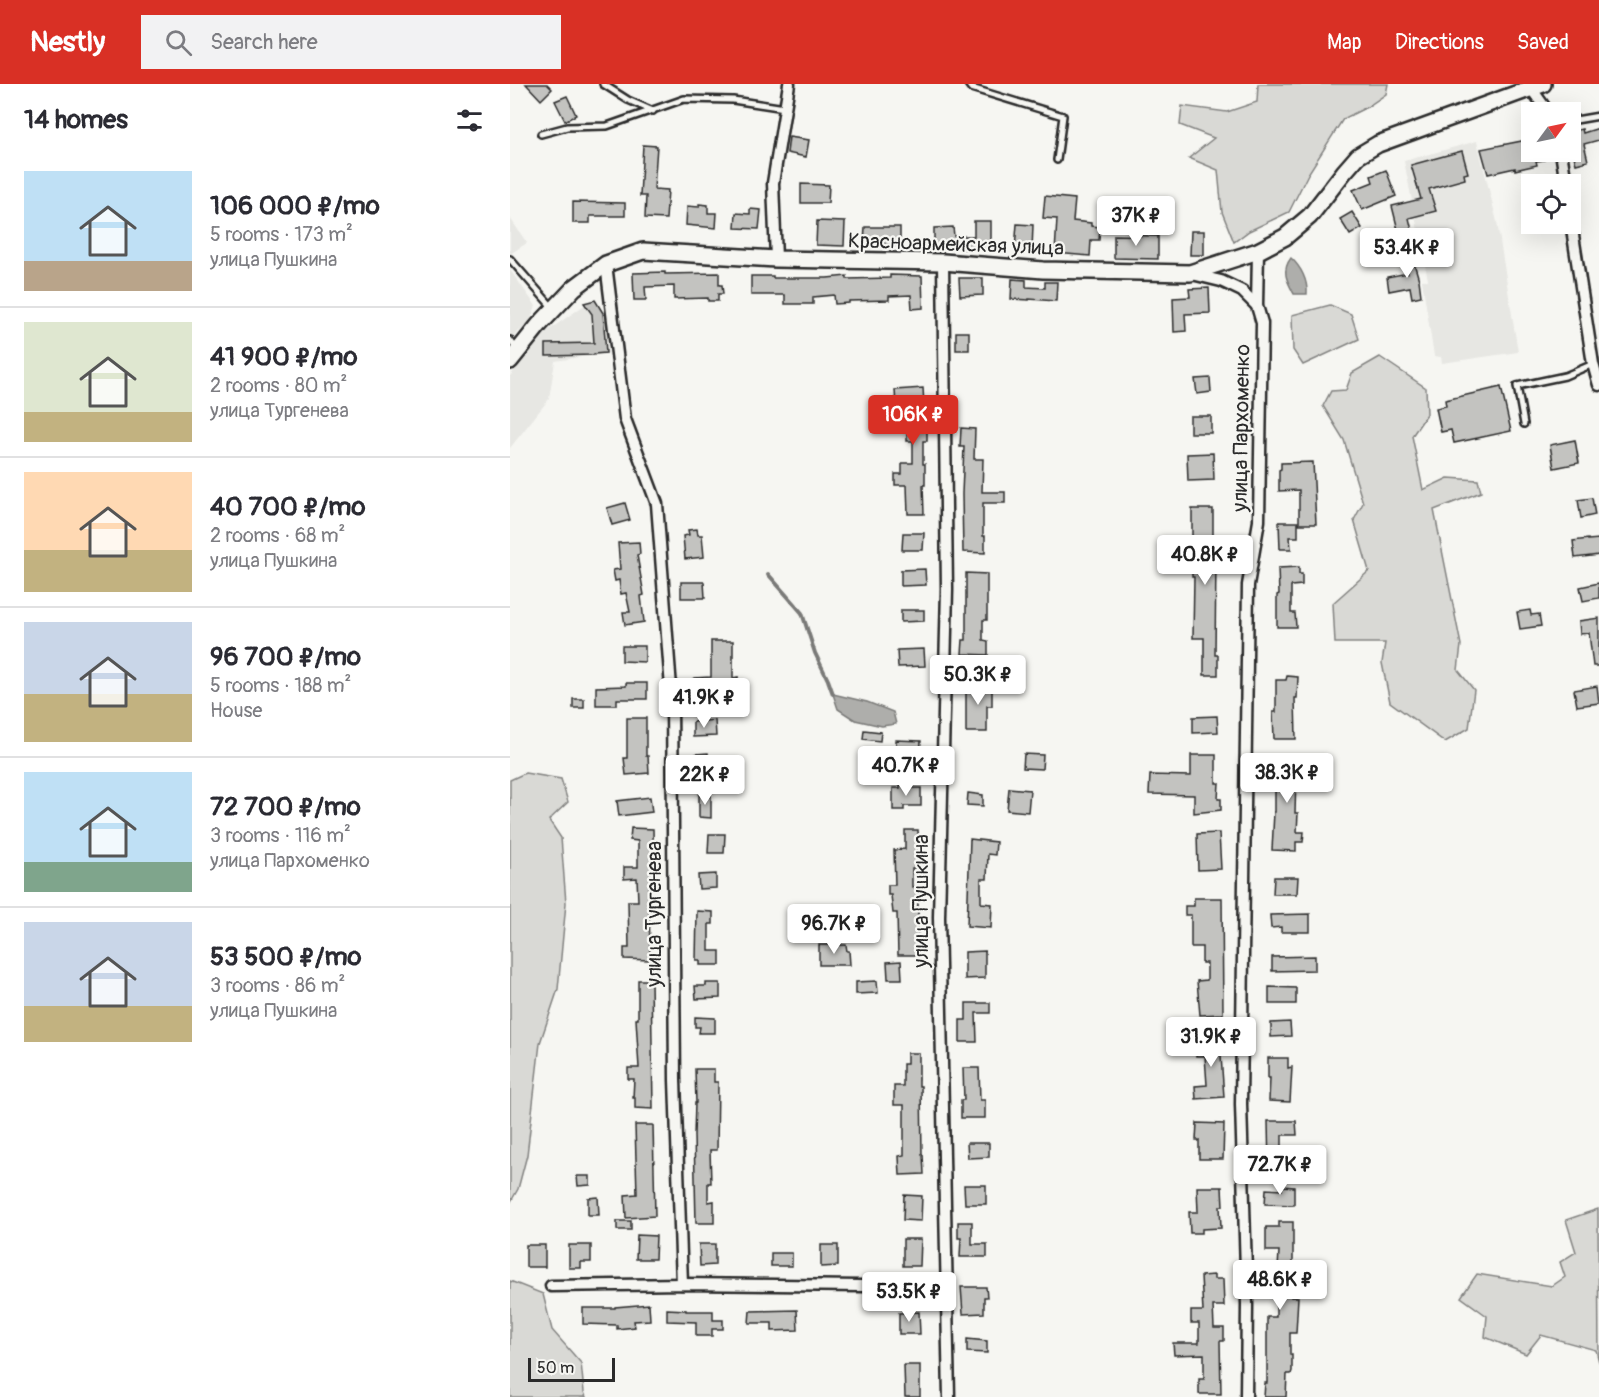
<!DOCTYPE html>
<html lang="en">
<head>
<meta charset="utf-8">
<style>
  body { margin:0; font-family:Pangolin,sans-serif; background:#f2f2f3; color:#2b2b33; height:100vh; display:flex; flex-direction:column; font-size:22px; white-space:nowrap }
  * { box-sizing:border-box; margin:0 }
  p { font-size:20px; color:#7c7c81 }
  .icon { flex:none; width:33px; height:33px; fill:none; stroke:currentColor; stroke-width:2; stroke-linecap:round; stroke-linejoin:round }
  .map { position:relative; flex:1; overflow:hidden }
  .drawer { display:flex; flex-direction:column; background:#fff; width:510px }
  .drawer>* { flex:none }
  .needle { width:39px; rotate:57deg }
  .tools { position:absolute; left:1011px; top:18px; display:grid; gap:12px }
  .tools a { display:grid; place-items:center; width:60px; height:60px; border-radius:0px; background:#fff; box-shadow:0 6px 24px #0002; font-size:30px }
  .scale { position:absolute; left:18px; bottom:15px; width:87px; box-sizing:border-box; padding-left:6px; border:3px solid #2b2b2b; border-top:0; font-size:16px; line-height:21px; white-space:nowrap; color:#2b2b2b; -webkit-text-stroke:4px #f6f6f2; paint-order:stroke }
  .price { position:absolute; translate:-50% -51px; padding:0 14px; border-radius:6px; background:#fff; color:#222; font-size:20px; line-height:39px; filter:drop-shadow(0 2px 3px #0008) }
  .price::after { content:''; position:absolute; left:50%; top:36px; width:18px; height:14px; margin-left:-9px; background:inherit; clip-path:polygon(0 0,100% 0,50% 100%) }
  .price.on { background:#d93025; color:#fff }
  ul { padding:0; list-style:none }
  li { display:flex; align-items:center; gap:18px; height:150px; padding:0 24px }
  li+li { border-top:2px solid #e1e1e2 }
  li span { display:grid; place-items:center; flex:none; width:168px; height:120px; border-radius:0px; color:#555 }
  li>.icon { margin-inline-start:auto }
  span .icon { width:72px; height:72px; fill:#fffc; stroke-width:1 }
  li b { font-size:26px }
  h2 { display:flex; justify-content:space-between; align-items:center; height:72px; padding:0 24px; font-size:26px }
  header { display:flex; align-items:center; gap:36px; box-sizing:border-box; height:84px; padding:0 30px; background:#d93025; color:#fff }
  header strong { font-size:28px }
  nav { display:flex; gap:33px; margin-inline-start:auto; font-size:21px }
  .search { width:420px; height:54px; background:#f2f2f3; display:flex; align-items:center; gap:15px; box-sizing:border-box; padding:0 21px; border-radius:0px; color:#7c7c81; font-size:22px }
  main { display:flex; flex:1; min-height:0 }
  .map>svg:first-child { display:block }
</style>
</head>
<body>
<header>
<strong>Nestly</strong>
<div class="search"><svg class="icon" aria-label="search" viewBox="0 0 24 24"><circle cx="10" cy="10" r="6"/><path d="M15 15l6 6"/></svg>Search here</div>
<nav><a>Map</a><a>Directions</a><a>Saved</a></nav>
</header>
<main>
<section class="drawer">
<h2>14 homes<svg class="icon" aria-label="filters" viewBox="0 0 24 24"><path d="M4 7h16M4 17h16"/><circle cx="9" cy="7" r="2"/><circle cx="15" cy="17" r="2"/></svg></h2>
<ul>
<li><span style="background:linear-gradient(#bfe0f5 75%,#b9a48a 0)"><svg class="icon" aria-label="home" viewBox="0 0 24 24"><path d="M3 11l9-7 9 7M6 9v11h12V9"/></svg></span><div><b>106 000 ₽/mo</b><p>5 rooms · 173 m²</p><p>улица Пушкина</p></div></li>
<li><span style="background:linear-gradient(#dfe7d0 75%,#c2b280 0)"><svg class="icon" aria-label="home" viewBox="0 0 24 24"><path d="M3 11l9-7 9 7M6 9v11h12V9"/></svg></span><div><b>41 900 ₽/mo</b><p>2 rooms · 80 m²</p><p>улица Тургенева</p></div></li>
<li><span style="background:linear-gradient(#ffd9b3 65%,#c2b280 0)"><svg class="icon" aria-label="home" viewBox="0 0 24 24"><path d="M3 11l9-7 9 7M6 9v11h12V9"/></svg></span><div><b>40 700 ₽/mo</b><p>2 rooms · 68 m²</p><p>улица Пушкина</p></div></li>
<li><span style="background:linear-gradient(#c9d6e8 60%,#c2b280 0)"><svg class="icon" aria-label="home" viewBox="0 0 24 24"><path d="M3 11l9-7 9 7M6 9v11h12V9"/></svg></span><div><b>96 700 ₽/mo</b><p>5 rooms · 188 m²</p><p>House</p></div></li>
<li><span style="background:linear-gradient(#bfe0f5 75%,#7fa58c 0)"><svg class="icon" aria-label="home" viewBox="0 0 24 24"><path d="M3 11l9-7 9 7M6 9v11h12V9"/></svg></span><div><b>72 700 ₽/mo</b><p>3 rooms · 116 m²</p><p>улица Пархоменко</p></div></li>
<li><span style="background:linear-gradient(#c9d6e8 70%,#c2b280 0)"><svg class="icon" aria-label="home" viewBox="0 0 24 24"><path d="M3 11l9-7 9 7M6 9v11h12V9"/></svg></span><div><b>53 500 ₽/mo</b><p>3 rooms · 86 m²</p><p>улица Пушкина</p></div></li>
</ul>
</section>
<div class="map">
<svg width="1089" height="1313" viewBox="0 0 1089 1313">
  <rect width="100%" height="100%" fill="#f6f6f2"/>
  <filter id="ink" filterUnits="userSpaceOnUse"><feTurbulence type="fractalNoise" baseFrequency=".0167" numOctaves="2"/><feDisplacementMap in="SourceGraphic" scale="12" xChannelSelector="R" yChannelSelector="G"/><feConvolveMatrix kernelMatrix="1 2 1 2 8 2 1 2 1" color-interpolation-filters="sRGB"/></filter>
  <g filter="url(#ink)">
    <g fill="#e7e7e3">
      <path d="M967,57L987,138L1008,268L932,279L931,273L924,272L912,196H918L894,77Z"/>
      <path d="M0,134L17,159L0,170Z"/>
      <path d="M0,186L26,222L19,239L0,255Z"/>
      <path d="M79,218L95,227L98,269L45,277L39,315L0,364V292L36,248Z"/>
    </g>
    <g fill="#d9d9d5" stroke="#828280" stroke-width="1.5">
      <path d="M748,0H878L876,10L857,23L833,35L798,90L779,128L739,147L724,158L712,128L708,86L679,74L704,54L670,41L672,22L717,28L747,18Z"/>
      <path d="M820,221L841,230L849,255L793,281L783,266L782,231Z"/>
      <path d="M870,273L916,304L917,330L902,352L913,406L938,394L968,396L971,408L924,426L951,561L948,586L964,606L959,644L935,658L880,618L872,579L875,559H825L823,519L859,487L844,436L853,419L834,356L813,322L821,307L836,306L842,289Z"/>
      <path d="M15,689L51,695L58,718L39,736L51,754L56,819L48,905L30,959L17,1071L8,1105L0,1119V696Z"/>
      <path d="M1088,1125L1089,1278L1086,1266L1031,1251L1016,1270L975,1253L977,1232L951,1213L967,1190L1042,1202L1055,1193L1050,1178L1066,1168L1056,1136Z"/>
      <path d="M0,1197L33,1210L42,1246L71,1279L74,1308L76,1313H0Z"/>
    </g>
    <g fill="#aeaeab" stroke="#7a7a78" stroke-width="1.5">
      <path d="M781,174C791,183 798,197 797,210H784C777,197 771,187 781,174Z"/>
      <path d="M323,610L357,618L383,628L386,640L372,642L345,636L328,625Z"/>
    </g>
    <g fill="none" stroke-linecap="round" stroke-linejoin="round">
      <path stroke="#7a7a78" stroke-width="4" d="M258,490L292,529L305,569L318,596L323,610"/>
    </g>
    <g fill="#c3c3c0" stroke="#2b2b2b" stroke-width="1.5">
      <path d="M16,0H37L42,5L31,16Z"/>
      <path d="M57,12L66,31L55,37L45,17Z"/>
      <path d="M1089,44V56L1074,60L1078,77L1066,80L1060,57V48L1072,45L1073,49Z"/>
      <path d="M279,53L299,56L296,73L277,69Z"/>
      <path d="M1022,55V68H1032L1034,76L1026,77L1027,81L1018,83L1005,86V84L978,90L971,65Z"/>
      <path d="M133,61L147,62L144,105L158,106L156,135L135,134L136,112H130Z"/>
      <path d="M952,67L958,89L954,90L955,95L919,105L926,127L899,134L903,151L890,154L882,122L911,115L901,81Z"/>
      <path d="M876,86L886,112L852,126L843,106L863,98L861,92Z"/>
      <path d="M291,100L319,101L318,119H291Z"/>
      <path d="M535,112L565,115L563,137L581,139V142L590,143L589,156H581L580,172L545,169L547,135L533,134Z"/>
      <path d="M63,118L115,119V132H80V139H63Z"/>
      <path d="M189,120L198,121V129H207L206,144L176,141L177,122L189,123Z"/>
      <path d="M240,125L251,126L249,145L225,144L226,129L240,130Z"/>
      <path d="M842,128L852,144L840,151L830,135Z"/>
      <path d="M307,137L335,138L334,162L306,161Z"/>
      <path d="M464,137H481V165H451V163H424V144L443,143L444,152H464Z"/>
      <path d="M507,140L523,141L522,166L505,165Z"/>
      <path d="M355,143H390V162L374,161V159H354Z"/>
      <path d="M681,147H694V171H680Z"/>
      <path d="M604,151L648,152V175L604,174Z"/>
      <path d="M901,169L909,196L911,212L902,214L900,203L879,207L877,193L898,189L893,171Z"/>
      <path d="M155,188V190L209,189V201H212L213,210H208V217H198V214L164,215V202L135,203L136,216H124L123,189Z"/>
      <path d="M380,191L412,192L413,224L402,225L401,211L379,212V216L339,217V219L325,220L324,211L303,213V220H275V211H241V192H263V194H317L337,192V195L380,194Z"/>
      <path d="M449,194H473V211L450,212Z"/>
      <path d="M502,195L516,196V203L535,204V198H547L546,217L519,215V216L501,215Z"/>
      <path d="M699,204L700,229L675,230L676,247L664,248L663,214L680,213L679,205Z"/>
      <path d="M85,216L93,229L96,269L84,270V271L36,272V260L84,259L82,230L74,219Z"/>
      <rect x="446" y="248" width="13" height="18"/>
      <path d="M700,294L701,308L687,310L685,295Z"/>
      <path d="M991,303L1001,347L944,359L941,346L931,348L926,324L936,322L935,316Z"/>
      <path d="M413,304L415,338H417V357H413V380H415V401H413L414,430H398L397,401H385V390H392V379H403V357H397V347H389V338H391L390,320H386L385,306Z"/>
      <rect x="680" y="332" width="21" height="17"/>
      <path d="M451,344L465,345L464,375H473L472,408H495V419H473V452H475V469L453,468L452,410L454,363H450Z"/>
      <path d="M1065,356L1069,379L1044,384L1040,361Z"/>
      <path d="M703,369L704,396L678,397L677,370Z"/>
      <path d="M803,378L806,440H789V406L769,407V386L771,385V379Z"/>
      <path d="M1082,414L1085,431L1071,434L1068,416Z"/>
      <path d="M115,419L120,436L102,441L97,424Z"/>
      <path d="M682,425H703V473H706L705,571H708V591H694V554H683L684,493H682Z"/>
      <path d="M769,438H788V453H780L781,465H770Z"/>
      <path d="M187,445L188,451H192L194,473L175,475L173,452L179,451L178,446Z"/>
      <path d="M393,449H414L413,466H392Z"/>
      <path d="M1078,455V456L1089,455V471L1065,474L1063,457Z"/>
      <path d="M129,458L130,470L127,471L134,511L131,512L134,538L115,541L113,528H120L116,509L111,510L109,496L105,497L103,486L110,485L108,459Z"/>
      <path d="M789,483V490H792V501L781,502V529H785L786,543H767V511L769,510L768,484Z"/>
      <path d="M415,485L416,501L391,502V486Z"/>
      <path d="M456,489L477,490V536H473V556L478,557V571L452,570L453,556H456Z"/>
      <path d="M171,498H194L195,514H171Z"/>
      <path d="M1089,499V514L1073,517L1070,503Z"/>
      <path d="M391,526H414V537L391,538Z"/>
      <path d="M1020,526L1021,531L1029,530L1031,542L1010,545L1007,528Z"/>
      <path d="M1089,534V582H1083L1079,549L1070,550L1069,537Z"/>
      <path d="M201,557H223V594L228,593V606L195,607L196,615L178,616V600L184,599V594L201,593Z"/>
      <path d="M112,562H135V578L112,577Z"/>
      <path d="M414,565L415,582L388,583L387,566Z"/>
      <path d="M777,592L788,593L787,614H785L786,655H764L763,628H766V596H776Z"/>
      <path d="M116,599H137V615H107V621H86V603L116,602Z"/>
      <path d="M456,599L482,600V622H477V648H456Z"/>
      <path d="M1087,602L1089,619L1067,622L1064,606Z"/>
      <rect x="63" y="615" width="11" height="9"/>
      <path d="M707,632L708,648L683,649V633Z"/>
      <path d="M117,634H136V672H138L139,689L116,691L114,674H117Z"/>
      <path d="M205,636L206,652L183,653V638Z"/>
      <path d="M354,646L371,648L370,657L353,655Z"/>
      <path d="M386,656L411,657L409,686L396,685L397,672H386Z"/>
      <path d="M198,669L199,691H186V670Z"/>
      <path d="M514,670L533,671L532,685L513,684Z"/>
      <path d="M681,671H706V699H709L708,715H711V726L684,729V711L639,710L640,691L681,692Z"/>
      <path d="M765,676H799V689H796V692H786L785,729H788L787,748H794L793,758H786V767L762,766L764,728H765Z"/>
      <path d="M390,700H399V704H411V722H394V726H383V704H390Z"/>
      <path d="M499,704L520,706L518,728L497,726Z"/>
      <path d="M458,709L473,711V722L457,721Z"/>
      <path d="M189,711H201V734L189,733Z"/>
      <path d="M140,713L142,728L109,732L107,717Z"/>
      <path d="M121,744L143,745L144,804H139L140,876L114,875V864H119L118,817H128L127,794L114,795V783H128V757L120,756Z"/>
      <path d="M395,746H408L409,784H402V803H408V871H388L387,829H383L381,811H378V801H385L384,766L395,765Z"/>
      <path d="M709,749L711,785L688,786L687,750Z"/>
      <path d="M199,750H215L214,769H198Z"/>
      <path d="M460,755L486,758L485,771L478,770L477,795H471V819L482,820L481,844L457,842Z"/>
      <path d="M206,790V804L189,805L188,791Z"/>
      <path d="M764,793H788L787,810H763Z"/>
      <path d="M684,814H712L713,930L690,931L687,897L697,896V879H692V863H681V831H675V822H684Z"/>
      <path d="M187,827L203,828V840H199V867H210V881H190V876H186Z"/>
      <path d="M800,830V848H771V843L761,844L760,831Z"/>
      <path d="M309,861H336L337,867H339L340,881H309Z"/>
      <path d="M475,867V894L455,895V868Z"/>
      <path d="M805,872V886L762,887V873Z"/>
      <path d="M391,877L392,895H378L377,878Z"/>
      <path d="M128,896H141L143,1025L125,1024V1014H123L124,995H118V984H129L126,935H128Z"/>
      <path d="M367,897L368,909L346,910V898Z"/>
      <path d="M196,899H210V914L186,915L185,902H196Z"/>
      <path d="M759,903L786,904V920H759Z"/>
      <path d="M456,919H480V929H466L467,958H450V936H456Z"/>
      <path d="M185,933L205,934V949H189L190,943H185Z"/>
      <path d="M780,938L781,952L761,953V939Z"/>
      <path d="M711,954V972L714,1013L686,1015L685,1002L697,1001L695,972H686V955Z"/>
      <path d="M397,969H409V1002H411L412,1071H413L414,1090L390,1091L389,1072L394,1071V1021H384V1002H393V980H397Z"/>
      <path d="M758,974H778V984L782,983L780,1018L759,1017L760,994H758Z"/>
      <path d="M453,984H469L470,1016H475V1034H451V1016H454Z"/>
      <path d="M185,985H204V998H208L207,1066H200L201,1099H198V1118L204,1117V1139H186L184,1051L185,1019H186Z"/>
      <path d="M758,1037H786L787,1051H772V1085H759Z"/>
      <path d="M687,1039L714,1040L713,1075H689V1056H686Z"/>
      <path d="M125,1041H143L145,1132L116,1134L115,1111L127,1110Z"/>
      <path d="M457,1059H479V1073L458,1074Z"/>
      <path d="M67,1092H80V1101L68,1102Z"/>
      <path d="M454,1101H476V1120H455Z"/>
      <path d="M772,1102L784,1103V1121L755,1120L756,1105L772,1106Z"/>
      <path d="M687,1103H712L713,1122H710L711,1144L692,1145V1149H680L679,1128H688Z"/>
      <path d="M394,1111L412,1112L411,1137L393,1136Z"/>
      <path d="M88,1113L89,1131H78V1114Z"/>
      <rect x="107" y="1137" width="14" height="9"/>
      <path d="M448,1138H462V1160H477V1173H450L451,1154H448Z"/>
      <path d="M769,1138H783V1187H781V1213H788L786,1249H780V1271H782V1287L781,1290H777L776,1313H754L755,1299H757V1233H766V1212H757V1185H768L769,1167H756V1143H769Z"/>
      <path d="M127,1151L146,1152L145,1175H126Z"/>
      <path d="M393,1155H411L410,1182H393Z"/>
      <path d="M189,1160H205V1181L190,1182Z"/>
      <rect x="16" y="1161" width="19" height="22"/>
      <path d="M59,1161H81V1178H71V1184H59Z"/>
      <path d="M311,1161H328V1182L311,1183Z"/>
      <rect x="261" y="1169" width="21" height="13"/>
      <path d="M704,1191V1195H713L714,1222H703L704,1244H714V1257H710L711,1310H689V1295H694V1270L664,1271L663,1259H689V1239H681V1227H693L691,1192Z"/>
      <path d="M451,1203H476L477,1213H474V1229L453,1230Z"/>
      <path d="M139,1220L140,1236L124,1237L125,1243L107,1245V1241L73,1240V1224H105V1223Z"/>
      <path d="M157,1225L176,1226V1227H203V1236H213V1245H202V1252H186V1238L157,1237Z"/>
      <path d="M287,1226L288,1246L262,1247V1239H239L240,1227Z"/>
      <path d="M409,1228L410,1250H389V1229Z"/>
      <path d="M457,1255L477,1257V1269L457,1268Z"/>
      <path d="M394,1281H410V1313H395Z"/>
    </g>
    <g fill="none" stroke-linecap="round" stroke-linejoin="round">
      <g stroke="#2b2b2b" stroke-width="10">
        <g id="lane">
          <path d="M93,0L118,16L143,27"/>
          <path d="M458,0L461,4L553,32L547,76"/>
          <path d="M1060,37L1089,32"/>
          <path d="M31,50L57,43L97,42L174,15L223,16L275,24"/>
          <path d="M0,175L43,224"/>
          <path d="M0,256L7,266"/>
          <path d="M1014,340L1007,302L1055,292L1083,280"/>
        </g>
      </g>
      <g stroke="#2b2b2b" stroke-width="15">
        <g id="street">
          <path d="M1018,0L1038,28"/>
          <path d="M1051,68L1056,100"/>
          <path d="M1060,132L1083,280L1089,301"/>
          <path d="M266,175L263,99L279,0"/>
          <path d="M433,178L437,505L429,833L439,1313"/>
          <path d="M96,180L115,335L147,420L162,617L165,996L172,1200"/>
          <path d="M682,190L711,197L732,207L747,222"/>
          <path d="M41,1202L172,1200L437,1203"/>
          <path d="M736,1313L737,1220L731,1020L738,501L749,437L752,239L747,222L748,167"/>
        </g>
      </g>
      <g stroke="#2b2b2b" stroke-width="20">
        <path id="secondary" d="M0,277L29,241L64,204L96,180L133,167L266,175L433,178L533,186L680,189L748,167L775,153L800,132L834,88L848,72L868,60L1033,0"/>
      </g>
      <use href="#lane" stroke="#f6f6f2" stroke-width="5"/>
      <use href="#street" stroke="#f6f6f2" stroke-width="10"/>
      <use href="#secondary" stroke="#f6f6f2" stroke-width="15"/>
    </g>
  </g>
  <g text-anchor="middle" stroke-width="4.5" stroke-linejoin="round" paint-order="stroke">
    <g font-size="21" fill="#2b2b2b" stroke="#f6f6f2">
      <text transform="translate(446 160) rotate(2)" y="7">Красноармейская улица</text>
      <text transform="translate(731 344) rotate(-89)" y="7">улица Пархоменко</text>
      <text transform="translate(411 817) rotate(-90)" y="7">улица Пушкина</text>
      <text transform="translate(144 830) rotate(-90)" y="7">улица Тургенева</text>
    </g>
  </g>
</svg>
<div class="tools">
<a><svg class="needle" viewBox="-14 -14 28 28"><path d="M0-13l5 13h-10z" fill="#e53935"/><path d="M0 13l5-13h-10z" fill="#7c7c81"/></svg></a>
<a><svg class="icon" aria-label="locate" viewBox="0 0 24 24"><circle cx="12" cy="12" r="6"/><path d="M12 2v4M12 18v4M2 12h4M18 12h4"/></svg></a>
</div>
<div class="scale">50 m</div>
<b class="price" style="left:626px;top:163px">37K ₽</b>
<b class="price" style="left:897px;top:195px">53.4K ₽</b>
<b class="price on" style="left:403px;top:362px">106K ₽</b>
<b class="price" style="left:695px;top:502px">40.8K ₽</b>
<b class="price" style="left:468px;top:622px">50.3K ₽</b>
<b class="price" style="left:194px;top:645px">41.9K ₽</b>
<b class="price" style="left:396px;top:713px">40.7K ₽</b>
<b class="price" style="left:777px;top:720px">38.3K ₽</b>
<b class="price" style="left:195px;top:722px">22K ₽</b>
<b class="price" style="left:324px;top:871px">96.7K ₽</b>
<b class="price" style="left:701px;top:984px">31.9K ₽</b>
<b class="price" style="left:770px;top:1112px">72.7K ₽</b>
<b class="price" style="left:770px;top:1227px">48.6K ₽</b>
<b class="price" style="left:399px;top:1239px">53.5K ₽</b>
</div>
</main>
</body>
</html>
